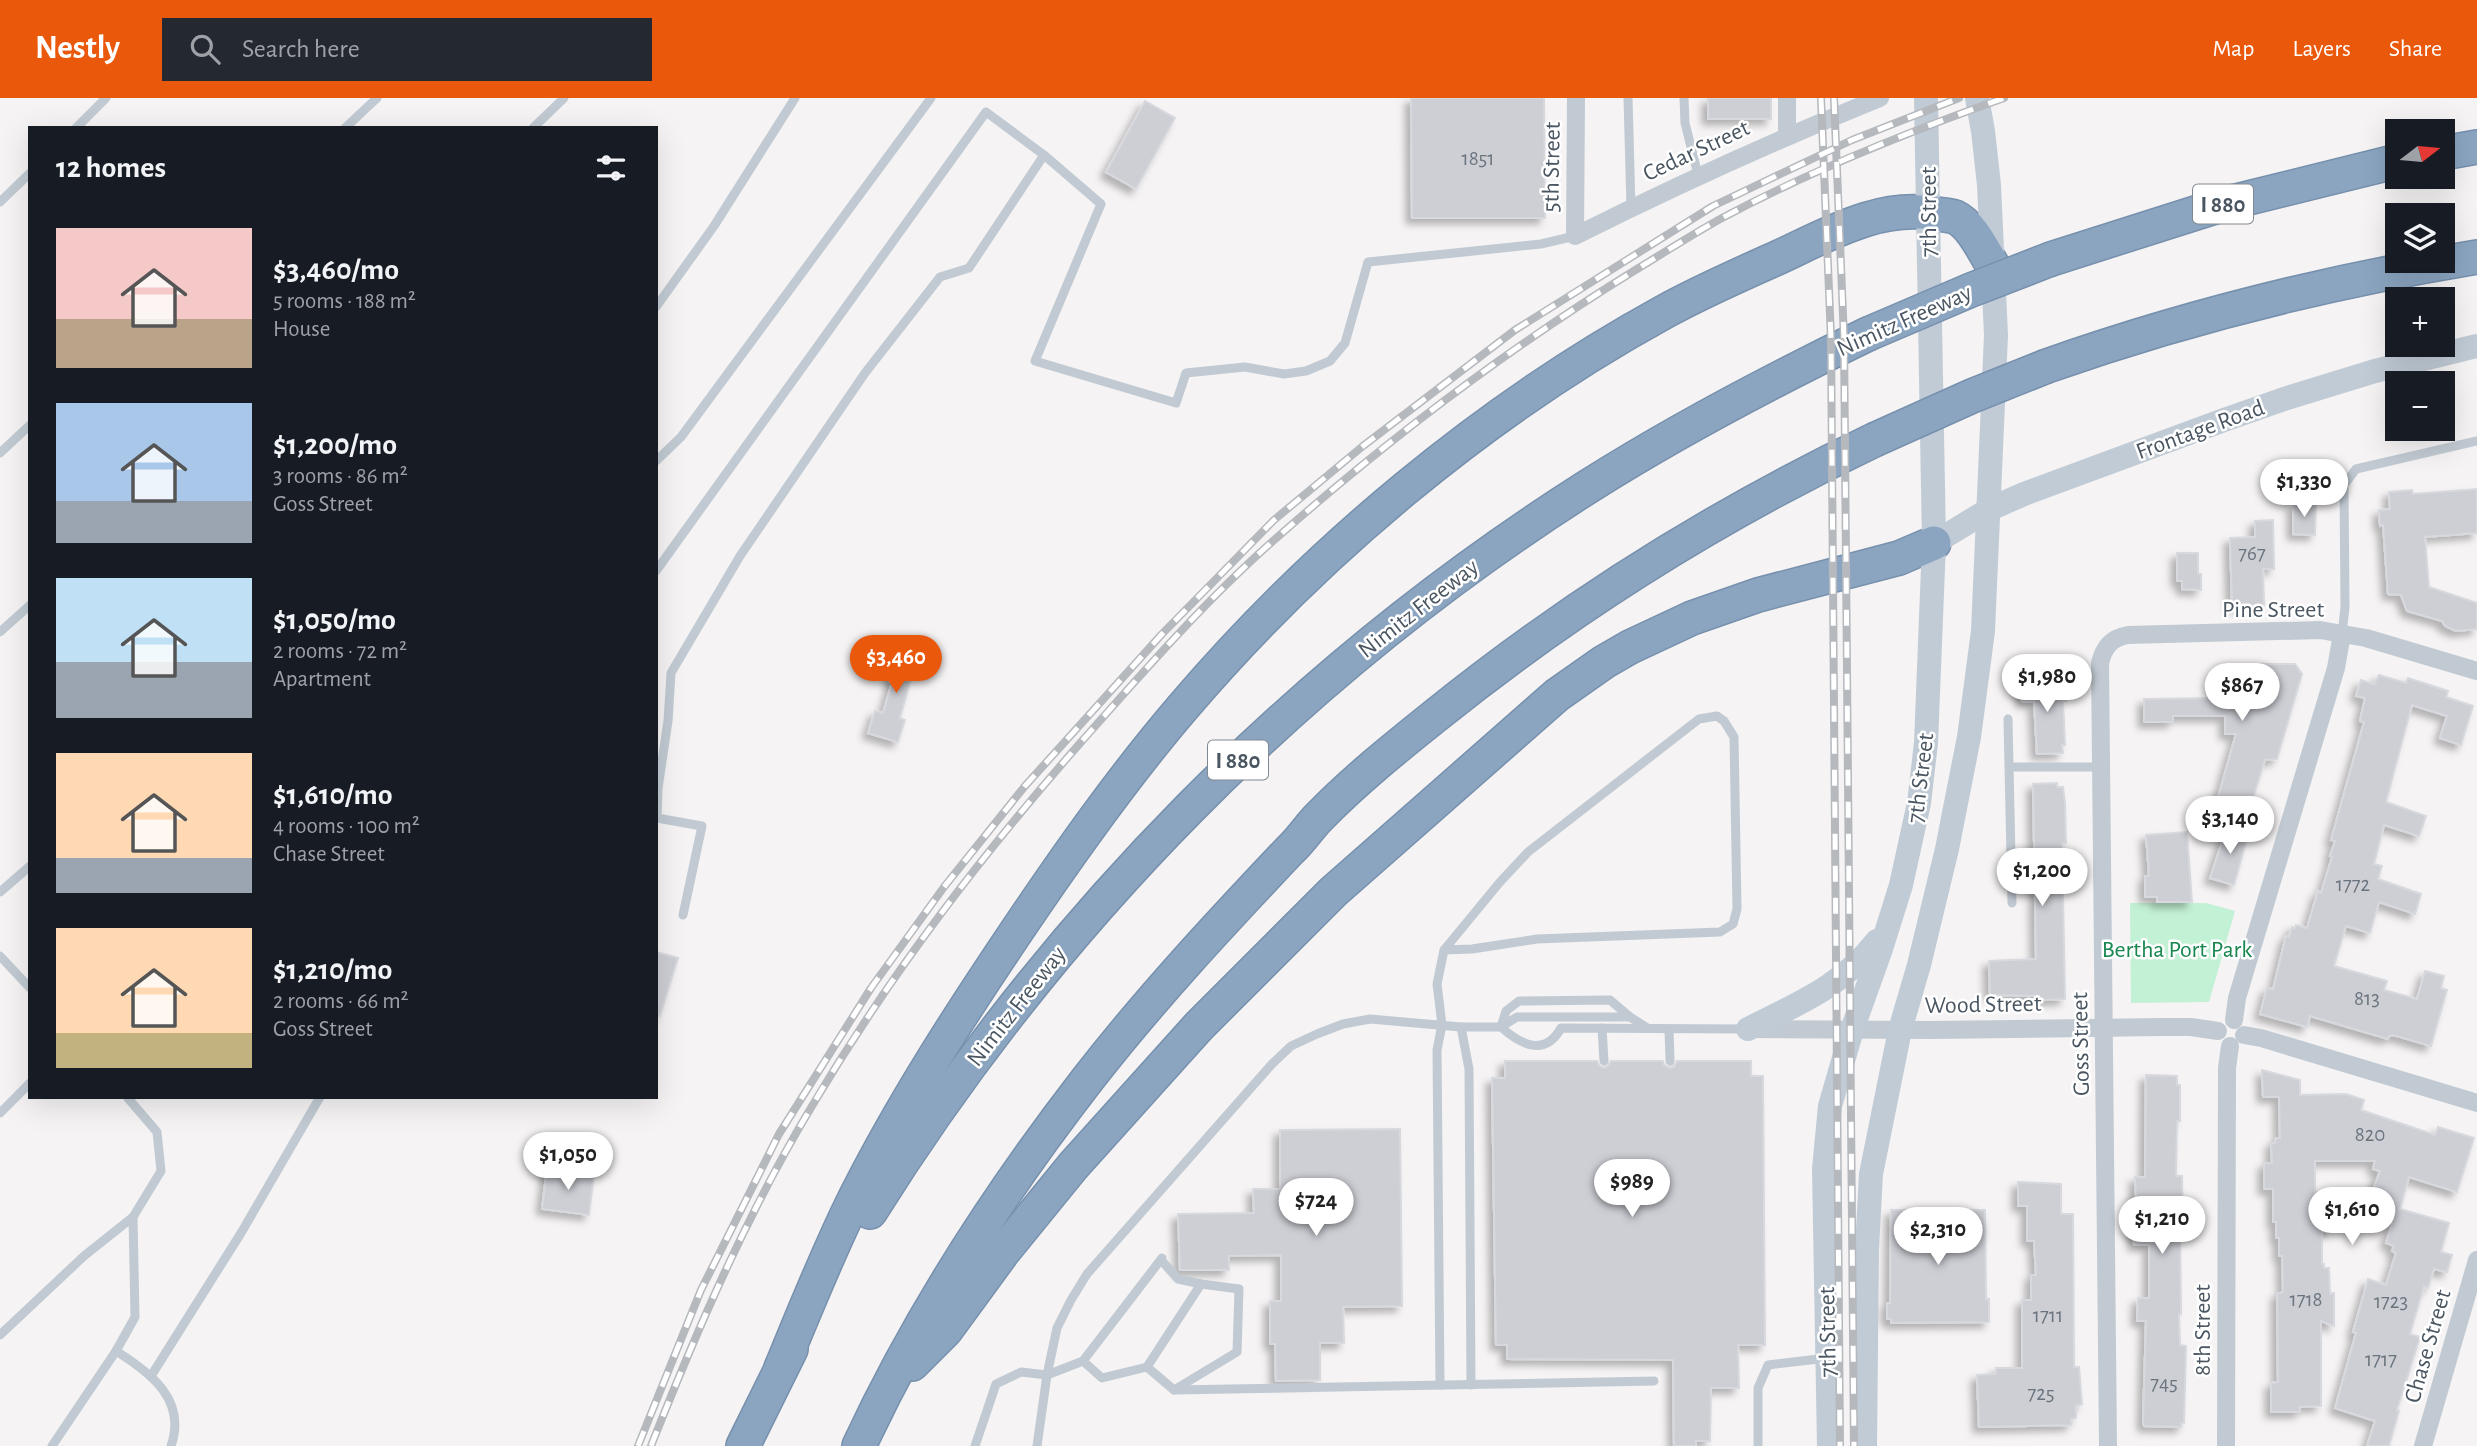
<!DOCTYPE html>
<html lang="en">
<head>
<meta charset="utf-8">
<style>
  body { margin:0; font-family:"Alegreya Sans",sans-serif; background:#242831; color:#f1f3f6; height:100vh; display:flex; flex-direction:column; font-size:26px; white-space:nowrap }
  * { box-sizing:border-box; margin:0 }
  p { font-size:23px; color:#9ea1a6 }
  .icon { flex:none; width:38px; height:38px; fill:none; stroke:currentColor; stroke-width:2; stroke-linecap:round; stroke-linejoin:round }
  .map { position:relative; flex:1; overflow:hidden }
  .drawer { position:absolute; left:28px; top:28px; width:630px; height:973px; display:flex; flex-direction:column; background:#171b24; border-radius:0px; box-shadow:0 7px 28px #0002 }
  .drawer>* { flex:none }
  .needle { width:46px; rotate:74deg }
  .fabs { position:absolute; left:2385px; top:21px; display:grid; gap:14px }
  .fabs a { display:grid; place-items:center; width:70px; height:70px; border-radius:0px; background:#171b24; box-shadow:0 7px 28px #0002; font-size:35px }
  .price { position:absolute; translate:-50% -60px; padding:0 16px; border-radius:24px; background:#fff; color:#222; font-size:23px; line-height:46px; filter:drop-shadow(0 2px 4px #0008) }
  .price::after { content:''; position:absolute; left:50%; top:42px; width:21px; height:16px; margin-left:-10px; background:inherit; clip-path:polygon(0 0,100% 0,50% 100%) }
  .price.current { background:#ea580c; color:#fff }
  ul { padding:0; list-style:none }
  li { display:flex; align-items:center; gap:21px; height:175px; padding:0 28px }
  li span { display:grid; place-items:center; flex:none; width:196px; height:140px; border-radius:0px; color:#555 }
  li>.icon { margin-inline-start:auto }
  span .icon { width:84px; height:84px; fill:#fffc; stroke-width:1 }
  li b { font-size:30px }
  h2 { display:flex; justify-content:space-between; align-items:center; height:84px; padding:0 28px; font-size:30px }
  header { display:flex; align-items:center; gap:42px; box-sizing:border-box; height:98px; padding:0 35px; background:#ea580c; color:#fff }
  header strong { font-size:33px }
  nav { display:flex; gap:38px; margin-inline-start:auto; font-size:24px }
  .search { width:490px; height:63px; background:#242831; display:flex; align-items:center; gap:18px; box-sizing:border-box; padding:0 24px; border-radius:0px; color:#9ea1a6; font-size:26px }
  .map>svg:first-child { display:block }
</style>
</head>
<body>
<header>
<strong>Nestly</strong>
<div class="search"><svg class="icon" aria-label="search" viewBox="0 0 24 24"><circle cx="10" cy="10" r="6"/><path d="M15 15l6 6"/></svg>Search here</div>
<nav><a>Map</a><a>Layers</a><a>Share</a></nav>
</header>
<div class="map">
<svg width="2477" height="1348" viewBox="0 0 2477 1348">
  <defs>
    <filter id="shadow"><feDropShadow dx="-5.5" dy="5.5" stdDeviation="3.5" flood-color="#0004"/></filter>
  </defs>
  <rect width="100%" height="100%" fill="#f5f3f3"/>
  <path fill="#c3f1d5" d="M2130,805H2206L2235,813L2209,904L2131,905Z"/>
  <g fill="#cdcfd5" stroke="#d7d9de" stroke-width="2" filter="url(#shadow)">
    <path d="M1411,0H1544L1545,120H1412Z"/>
    <rect x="1708" y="0" width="63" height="21"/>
    <path d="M1145,3L1175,20L1136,91L1106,74Z"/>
    <path d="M2477,391V435L2425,439L2429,489L2477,505V531L2456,533L2445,528L2442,523L2407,513L2401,497L2388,496L2383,427L2380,428L2379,412L2390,411L2389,394L2412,392L2413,396Z"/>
    <path d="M2293,406H2316L2315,437L2293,436Z"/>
    <path d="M2273,422L2274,471H2263L2264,507L2232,508L2230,440L2255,439V423Z"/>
    <path d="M2177,455H2198V476H2201V492L2182,491V483H2177Z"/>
    <path d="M896,545L919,552L900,620L905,622L898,644L868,635L875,613L883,615L892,584H889L895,562L892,561Z"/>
    <path d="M2225,566H2295L2302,576L2277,661L2265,662L2247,719L2215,710L2236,636H2225V618H2173V624H2144V601L2225,600Z"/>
    <path d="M2379,577L2406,585L2408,580L2448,593L2446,599L2473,608L2461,647L2440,640L2447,618L2412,607L2386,704L2426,718L2419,738L2384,727L2374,766L2382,768L2378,781L2421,796L2415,816L2379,804L2370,835L2346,828L2334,868L2387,883L2384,892L2417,901L2425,873L2444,878L2441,890L2447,892L2431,948L2393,937L2389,938L2388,941L2310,918L2307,929L2260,916L2267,890L2273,891L2286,838L2289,839L2292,829L2295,830L2296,827L2307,830L2318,793L2321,795L2332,759L2330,758L2335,743L2331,742L2364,624L2360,623L2365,600L2356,598L2361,582L2374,586Z"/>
    <path d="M2066,583V603H2063L2065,647H2062L2063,655L2037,656L2034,604H2022L2021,584Z"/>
    <path d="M2057,685V689H2063L2065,705L2066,745H2062L2065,901L2037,902V898L1990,897L1989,863L2036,861L2033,686Z"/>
    <path d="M2250,730L2234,787L2210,780L2226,732Z"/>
    <path d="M2187,734L2192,804H2157V799H2145V778H2149L2146,737Z"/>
    <path d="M656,854L678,860L660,918L656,917Z"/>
    <path d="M1505,963H1597L1599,967L1604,970L1608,968L1611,963H1663L1664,967L1670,970L1674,969L1677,963H1751V978H1763L1765,1247H1738L1739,1290H1711L1710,1343H1696V1348H1674L1673,1262L1507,1261V1247H1496L1492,980H1505Z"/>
    <path d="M2262,972L2300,982V997L2346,996L2364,1002L2361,1012L2435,1037L2438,1029L2474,1040L2457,1094L2409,1079L2400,1111L2449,1125L2441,1154L2452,1157L2447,1174L2434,1171L2428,1190L2424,1188L2410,1236L2420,1239L2397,1312L2399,1313L2389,1348H2367L2375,1323L2335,1310L2356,1235L2353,1234L2368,1181L2386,1187L2396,1155L2392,1153L2394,1148L2386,1145L2394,1120L2366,1111L2380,1073L2373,1071L2375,1063H2315V1094L2338,1095V1115H2332L2331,1134H2322V1166H2324V1170H2329L2330,1196L2334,1195V1228L2321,1223V1308L2300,1309V1314H2271V1285L2278,1284L2277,1196L2283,1194L2282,1158H2279V1140H2276V1124H2273V1091H2264V1065H2272L2271,1046L2275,1045V1041L2280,1040L2279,999H2263Z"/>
    <path d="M2146,977L2177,978V987H2180V1023H2177L2176,1078H2182L2183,1126H2180L2181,1216H2179L2180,1247L2186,1248L2184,1325H2181V1329L2144,1328L2143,1323L2146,1223H2137L2138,1200H2149V1147H2134L2133,1101H2136L2135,1079H2145Z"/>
    <path d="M1400,1031L1402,1208L1343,1209L1344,1245H1320V1282L1276,1283L1275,1246H1270V1203H1281V1157L1229,1158V1172H1180L1178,1116L1254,1115L1253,1091H1280V1032Z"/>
    <path d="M547,1070L594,1076L589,1117L542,1111Z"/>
    <path d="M2018,1084L2061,1086V1116H2073L2074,1269H2079L2082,1306L2076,1308V1320L2071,1321V1327L1979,1329L1977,1277L1996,1276V1270H2022V1202H2031V1177H2036L2034,1143H2027V1108H2018Z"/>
    <path d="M1891,1112H1985L1986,1201H1989V1224L1891,1225V1221H1887V1205H1890Z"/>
  </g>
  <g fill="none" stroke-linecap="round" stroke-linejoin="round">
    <g stroke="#7690ad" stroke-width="36">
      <g id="highway">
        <path d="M2443,55L2477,49"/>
        <path d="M2051,161L2224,106L2398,63"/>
        <path d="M2047,268C2186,219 2332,183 2477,159"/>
        <path d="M870,1114C1053,822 1299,572 1589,388C1679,331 1773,282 1868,236"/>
        <path d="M912,1266L946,1232L1003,1154L1073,1068L1199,928L1333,794L1557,597L1604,564L1630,549L1692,520L1758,497L1899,460L1934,445"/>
        <path d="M781,1270C805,1212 828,1154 856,1098C903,1005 960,917 1018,831C1070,754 1123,679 1183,609C1315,454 1485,312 1664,214C1700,194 1739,177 1777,160C1827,137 1880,105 1937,116C1943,117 1949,117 1955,119C1972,127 1983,152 1993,168"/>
        <path d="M743,1348L791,1251"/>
        <path d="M859,1348C920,1217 998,1097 1087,982C1150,901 1219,827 1290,752C1301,742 1309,729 1319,719C1354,683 1395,650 1435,618C1570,509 1717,417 1874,342"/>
      </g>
    </g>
    <g stroke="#c1cad2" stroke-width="9">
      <path d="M1628,0L1631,110"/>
      <path d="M1684,0L1685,25L1698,77"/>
      <path d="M76,30L106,0"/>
      <path d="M345,30L377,0"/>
      <path d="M533,30L564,0"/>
      <path d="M0,104L30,75"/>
      <path d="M656,209L714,128L795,0"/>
      <path d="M0,355L30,327"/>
      <path d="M656,363L681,339L931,0"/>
      <path d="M656,473L986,14L1044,57"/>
      <path d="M0,534L30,507"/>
      <path d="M2342,536L2345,509L2344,387L2356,371L2477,343"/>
      <path d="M2008,621L2012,805"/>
      <path d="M2010,669H2101"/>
      <path d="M0,794L30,768"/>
      <path d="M683,817L702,728L657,720L658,690L668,623L671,575L740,458L865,275L940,179L969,170L1044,57L1101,106L1035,263L1176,305L1186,275L1245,269L1284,276L1306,273L1330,263L1345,245L1368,164L1541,146L1575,138"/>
      <path d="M0,858L30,890"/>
      <path d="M1461,929L1469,971L1471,1287"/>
      <path d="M1501,929L1517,919H1630L1646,929"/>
      <path d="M1501,929L1506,913L1519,903L1610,902L1630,919"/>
      <path d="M1602,930L1604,963"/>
      <path d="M1669,931L1670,963"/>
      <path d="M0,1015L30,985"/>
      <path d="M1161,1162L1178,1181L1201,1186"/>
      <path d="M0,1237L84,1158L133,1119L161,1073L157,1034L127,999"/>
      <path d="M116,1253C151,1275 187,1302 171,1348"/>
      <path d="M1083,1263L1102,1280L1147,1269L1201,1186L1239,1191L1237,1254L1174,1292L1147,1269"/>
      <path d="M151,1278L241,1135L320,999"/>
      <path d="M1440,1287L1437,952L1442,927L1437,886L1444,852L1472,851L1537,841L1720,834L1733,826L1737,811L1734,639L1724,623L1717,618L1699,621L1528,754L1500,784L1444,852"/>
      <path d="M1174,1292L1654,1283"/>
      <path d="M52,1348L116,1253L135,1219L133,1119"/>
      <path d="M975,1348L996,1286L1021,1274L1047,1277L1083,1263L1162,1160"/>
      <path d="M1037,1348L1047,1277L1057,1230L1071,1202L1087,1176L1272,966L1291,948L1317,936L1343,926L1370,921L1461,929H1501C1521,947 1545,959 1561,930L1745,931"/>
      <path d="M1758,1348V1290L1768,1267L1827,1260"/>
    </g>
    <g stroke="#c1cad2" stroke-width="18">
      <path d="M1576,0L1575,138C1675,88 1776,42 1880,0"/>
      <path d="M1787,0V37"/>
      <path d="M2234,922L2237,900L2336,570L2342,536"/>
      <path d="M1752,931L1933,932L2162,929H2191L2218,933"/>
      <path d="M2244,937L2261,940L2477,1005"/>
      <path d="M2108,1348L2100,565C2104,549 2111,540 2128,537L2320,532L2366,540L2477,573"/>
      <path d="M2226,1348L2227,970L2230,948"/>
      <path d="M2423,1348L2477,1162"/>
    </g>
    <g stroke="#c1cbd6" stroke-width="24">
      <path d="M1934,445L1990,411L2024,396L2224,322L2287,300L2375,273L2477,248"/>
      <path d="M1748,931C1799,905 1841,889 1877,843"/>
      <path d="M1829,1348L1824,1071L1830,1008L1852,932L1881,851L1901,787L1919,705L1926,645L1934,445L1926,0"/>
      <path d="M1865,1348L1867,1150L1871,1076L1900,932L1919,867L1947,751L1969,639L1983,533L1996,237L1989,87L1983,33L1977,0"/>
    </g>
    <use href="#highway" stroke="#8ba5c1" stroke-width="33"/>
    <g stroke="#b5b8bd" stroke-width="8">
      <g id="rail">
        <path d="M1821,0L1831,241L1840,1348"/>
        <path d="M1834,0L1844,241L1854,1348"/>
        <path d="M638,1348L701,1192L779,1036L871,890L944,789L1025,688L1162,536L1274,422L1363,348L1515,232L1713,108L1852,42L1959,0"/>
        <path d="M651,1348C697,1232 747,1116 812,1008C891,875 980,759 1082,643C1143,574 1204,504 1273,443C1387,342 1507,251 1637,171C1665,154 1693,136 1722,120C1812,72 1908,34 2004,0"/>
      </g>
    </g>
    <use href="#rail" stroke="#fff" stroke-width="5" stroke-dasharray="16" stroke-linecap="butt"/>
    <g stroke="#7690ad" stroke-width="36" stroke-linecap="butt">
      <g id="highway-bridge">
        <path d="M1868,236L1971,192L2051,161"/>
        <path d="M1874,342L1972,298L2047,268"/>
      </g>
    </g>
    <use href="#highway-bridge" stroke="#8ba5c1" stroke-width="33"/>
  </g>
  <g text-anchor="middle" stroke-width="5" stroke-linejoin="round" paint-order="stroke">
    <g font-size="21" fill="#6b747e">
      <text x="1478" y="67">1851</text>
      <text x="2252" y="462">767</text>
      <text x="2353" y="793">1772</text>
      <text x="2367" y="907">813</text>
      <text x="2370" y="1043">820</text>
      <text x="2306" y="1208">1718</text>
      <text x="2391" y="1210">1723</text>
      <text x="2048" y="1224">1711</text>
      <text x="2381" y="1268">1717</text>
      <text x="2164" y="1292">745</text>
      <text x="2041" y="1302">725</text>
    </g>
    <g fill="#fff" stroke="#808990" stroke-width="2">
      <rect x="2193" y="86.5" width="60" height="39" rx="5"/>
      <rect x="1208" y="642.5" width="60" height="39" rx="5"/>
    </g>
    <g font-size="23" font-weight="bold" fill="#4a5661">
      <text x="2223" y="114">I 880</text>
      <text x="1238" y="670">I 880</text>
    </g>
    <g font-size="24" fill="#4a5661" stroke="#fff">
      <text transform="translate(1696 52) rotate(-25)" y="8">Cedar Street</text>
      <text transform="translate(1551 69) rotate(-89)" y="8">5th Street</text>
      <text transform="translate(1928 114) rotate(-90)" y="8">7th Street</text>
      <text transform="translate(1904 222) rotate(-24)" y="8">Nimitz Freeway</text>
      <text transform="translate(2200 331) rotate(-20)" y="8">Frontage Road</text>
      <text transform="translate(1418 510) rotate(-38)" y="8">Nimitz Freeway</text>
      <text x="2273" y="519">Pine Street</text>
      <text transform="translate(1920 680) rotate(-83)" y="8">7th Street</text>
      <text transform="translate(1983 906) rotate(-1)" y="8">Wood Street</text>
      <text transform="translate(1016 908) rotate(-52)" y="8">Nimitz Freeway</text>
      <text transform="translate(2080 946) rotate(-91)" y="8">Goss Street</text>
      <text transform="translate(2202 1232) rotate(-90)" y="8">8th Street</text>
      <text transform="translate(1827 1234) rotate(-91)" y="8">7th Street</text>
      <text transform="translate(2427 1248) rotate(-74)" y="8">Chase Street</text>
    </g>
    <g font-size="24" fill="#17864f" stroke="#fff">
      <text x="2177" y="859">Bertha Port Park</text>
    </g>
  </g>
</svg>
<div class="fabs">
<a><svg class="needle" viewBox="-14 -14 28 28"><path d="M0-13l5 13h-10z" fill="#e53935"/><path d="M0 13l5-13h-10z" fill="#9ea1a6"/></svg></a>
<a><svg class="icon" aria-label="layers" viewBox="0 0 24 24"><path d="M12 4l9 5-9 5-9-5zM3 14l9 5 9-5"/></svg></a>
<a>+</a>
<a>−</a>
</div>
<b class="price" style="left:2304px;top:421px">$1,330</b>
<b class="price current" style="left:896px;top:597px">$3,460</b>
<b class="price" style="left:2047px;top:616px">$1,980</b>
<b class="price" style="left:2242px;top:625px">$867</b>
<b class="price" style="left:2230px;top:758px">$3,140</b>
<b class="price" style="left:2042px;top:810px">$1,200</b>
<b class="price" style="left:568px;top:1094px">$1,050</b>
<b class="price" style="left:1632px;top:1121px">$989</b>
<b class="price" style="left:1316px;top:1140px">$724</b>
<b class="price" style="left:2352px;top:1149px">$1,610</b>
<b class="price" style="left:2162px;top:1158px">$1,210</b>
<b class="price" style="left:1938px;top:1169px">$2,310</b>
<section class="drawer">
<h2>12 homes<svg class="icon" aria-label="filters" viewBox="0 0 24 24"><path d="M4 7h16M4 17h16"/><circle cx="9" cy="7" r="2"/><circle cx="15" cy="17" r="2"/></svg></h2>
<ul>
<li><span style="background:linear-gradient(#f6c9c9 65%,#b9a48a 0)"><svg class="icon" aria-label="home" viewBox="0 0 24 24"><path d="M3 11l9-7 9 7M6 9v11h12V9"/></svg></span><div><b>$3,460/mo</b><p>5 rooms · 188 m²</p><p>House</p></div></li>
<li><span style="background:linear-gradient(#a9c7e8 70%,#9aa5b1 0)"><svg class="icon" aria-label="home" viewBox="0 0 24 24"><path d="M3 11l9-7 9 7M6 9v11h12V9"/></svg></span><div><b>$1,200/mo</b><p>3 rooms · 86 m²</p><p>Goss Street</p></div></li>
<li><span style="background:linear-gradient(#bfe0f5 60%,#9aa5b1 0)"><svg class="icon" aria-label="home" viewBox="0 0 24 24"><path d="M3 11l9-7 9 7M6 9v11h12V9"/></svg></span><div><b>$1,050/mo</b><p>2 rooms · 72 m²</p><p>Apartment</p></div></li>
<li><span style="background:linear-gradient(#ffd9b3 75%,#9aa5b1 0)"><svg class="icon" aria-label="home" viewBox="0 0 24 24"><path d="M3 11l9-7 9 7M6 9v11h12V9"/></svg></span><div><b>$1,610/mo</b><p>4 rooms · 100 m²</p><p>Chase Street</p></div></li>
<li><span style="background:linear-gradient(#ffd9b3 75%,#c2b280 0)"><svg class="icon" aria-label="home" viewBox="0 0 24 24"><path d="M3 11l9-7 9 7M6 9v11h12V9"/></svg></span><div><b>$1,210/mo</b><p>2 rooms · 66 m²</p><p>Goss Street</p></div></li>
</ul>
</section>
</div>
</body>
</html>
